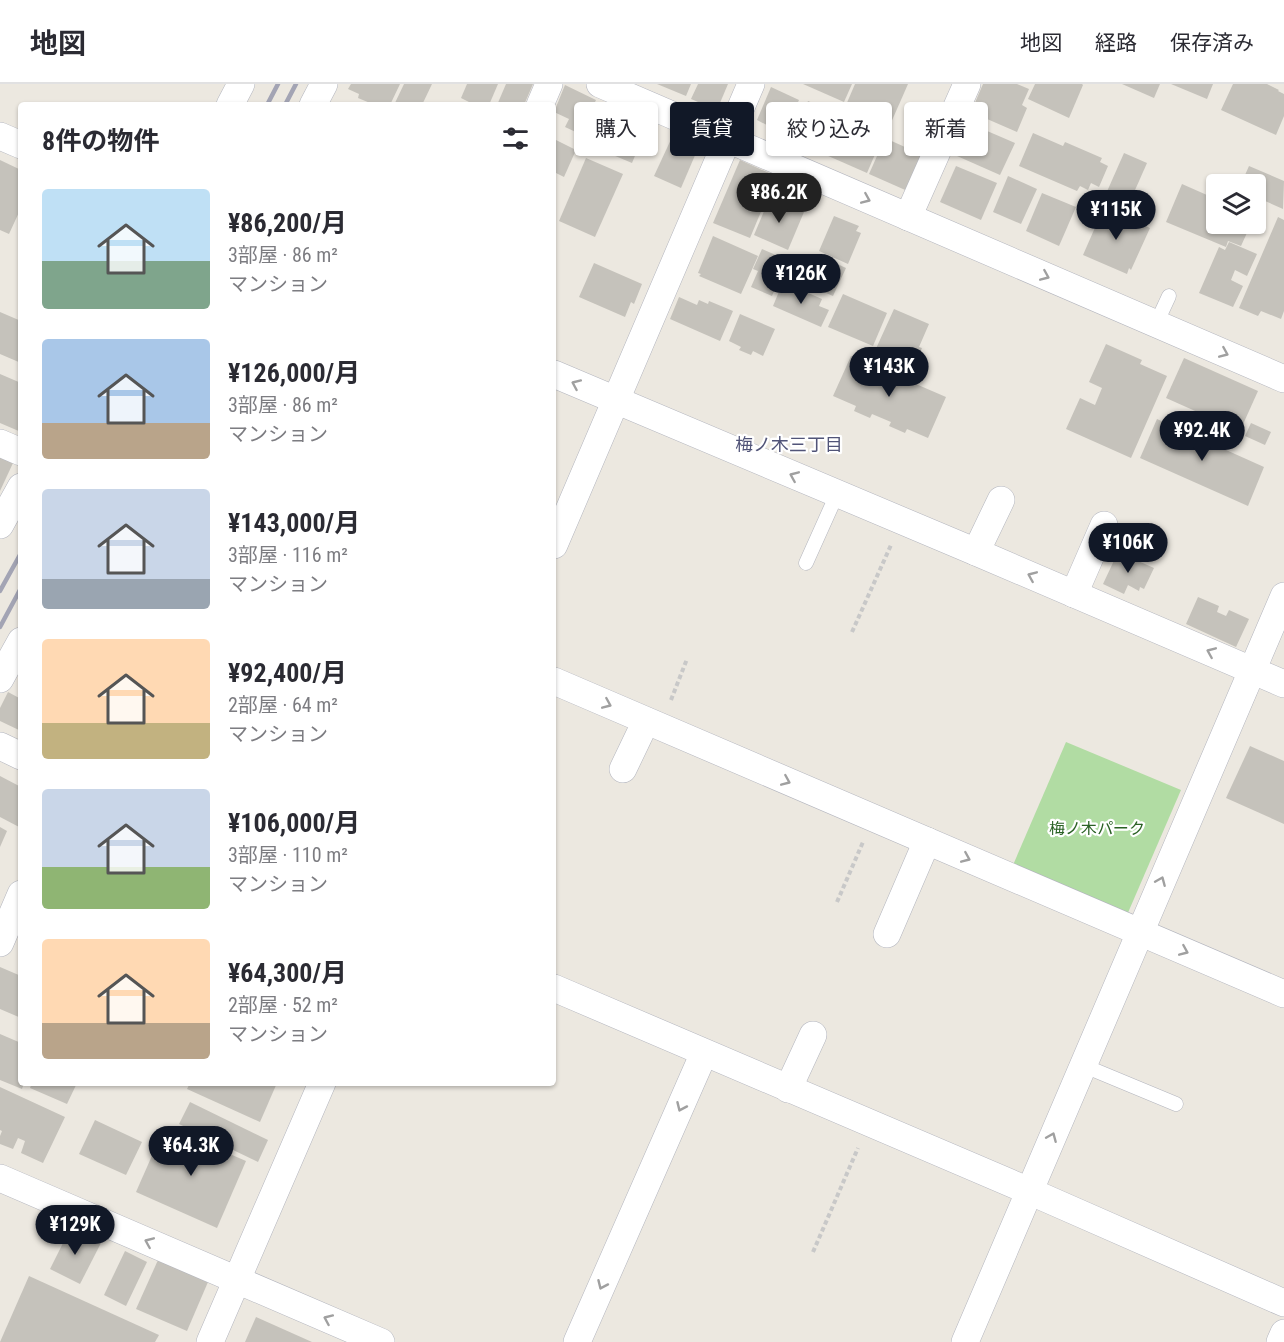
<!DOCTYPE html>
<html lang="ja">
<head>
<meta charset="utf-8">
<style>
  body { margin:0; font-family:"Roboto Condensed","Noto Sans JP",sans-serif; background:#f7f7f7; color:#2b2b33; height:100vh; display:flex; flex-direction:column; font-size:22px; white-space:nowrap }
  * { box-sizing:border-box; margin:0 }
  p { font-size:20px; color:#7c7c81 }
  .icon { flex:none; width:33px; height:33px; fill:none; stroke:currentColor; stroke-width:2; stroke-linecap:round; stroke-linejoin:round }
  .map { position:relative; flex:1; overflow:hidden }
  .side { position:absolute; left:18px; top:18px; width:538px; height:984px; display:flex; flex-direction:column; background:#fff; border-radius:6px; box-shadow:0 2px 4px #0004 }
  .side>* { flex:none }
  .guide { position:absolute; left:574px; top:18px; width:570px; height:54px; display:flex; gap:12px }
  .controls { position:absolute; left:1206px; top:90px; display:grid; gap:12px }
  .controls a { display:grid; place-items:center; width:60px; height:60px; border-radius:6px; background:#fff; box-shadow:0 2px 4px #0004; font-size:30px }
  .price { position:absolute; translate:-50% -51px; padding:0 14px; border-radius:21px; background:#111827; color:#fff; font-size:20px; line-height:39px; filter:drop-shadow(0 2px 3px #0008) }
  .price::after { content:''; position:absolute; left:50%; top:36px; width:18px; height:14px; margin-left:-9px; background:inherit; clip-path:polygon(0 0,100% 0,50% 100%) }
  .price.on { background:#222; color:#fff }
  ul { padding:0; list-style:none }
  li { display:flex; align-items:center; gap:18px; height:150px; padding:0 24px }
  li span { display:grid; place-items:center; flex:none; width:168px; height:120px; border-radius:6px; color:#555 }
  li>.icon { margin-inline-start:auto }
  span .icon { width:72px; height:72px; fill:#fffc; stroke-width:1 }
  li b { font-size:26px }
  h2 { display:flex; justify-content:space-between; align-items:center; height:72px; padding:0 24px; font-size:26px }
  .pill { padding:0 21px; border-radius:6px; background:#fff; box-shadow:0 2px 4px #0004; font-size:21px; line-height:54px }
  .pill.on { background:#111827; color:#fff }
  header { display:flex; align-items:center; gap:36px; box-sizing:border-box; height:84px; padding:0 30px; background:#fff; border-bottom:2px solid #e1e1e2 }
  header strong { font-size:28px }
  nav { display:flex; gap:33px; margin-inline-start:auto; font-size:21px }
  .map>svg:first-child { display:block }
</style>
</head>
<body>
<header>
<strong>地図</strong>
<nav><a>地図</a><a>経路</a><a>保存済み</a></nav>
</header>
<div class="map">
<svg width="1284" height="1258" viewBox="0 0 1284 1258">
  <rect width="100%" height="100%" fill="#ece8e0"/>
  <path fill="#b1dca3" d="M1066,658L1181,706L1127,831L1013,781Z"/>
  <g fill="#c5c2bb">
    <path d="M351,0H400L390,21H375L358,14L359,10L348,5Z"/>
    <path d="M404,0H432L422,21H394Z"/>
    <path d="M467,0H498L489,21H475L461,14Z"/>
    <path d="M506,0H533L524,21H497Z"/>
    <path d="M657,0H691L686,12Z"/>
    <path d="M698,0H728L717,26L691,15Z"/>
    <path d="M803,0H852L844,18Z"/>
    <path d="M855,0H908L890,41L846,21Z"/>
    <path d="M983,0H1017L1029,5L1022,21L1027,24L1017,48L971,28Z"/>
    <path d="M1035,0H1082L1083,1L1069,34L1028,15Z"/>
    <path d="M1122,0H1160L1154,14Z"/>
    <path d="M1171,0H1213L1207,15Z"/>
    <path d="M1233,0H1267L1279,6L1278,7L1284,10V32L1276,51L1221,26Z"/>
    <path d="M565,1L596,16L580,50L565,43L569,35L554,28Z"/>
    <path d="M771,3L799,16L784,50L757,36Z"/>
    <path d="M808,17L839,30L821,69L791,56Z"/>
    <path d="M603,30L645,48L632,79L589,61Z"/>
    <path d="M842,36L882,54L867,89L826,71Z"/>
    <path d="M971,40L1015,59L1000,91L957,72Z"/>
    <path d="M1033,49L1063,62L1065,58L1102,74L1100,78L1108,82L1099,103L1091,99L1088,106L1080,102L1077,107L1019,82Z"/>
    <path d="M673,51L699,62L681,104L654,92Z"/>
    <path d="M885,54L927,73L912,109L869,90Z"/>
    <path d="M554,55L576,66L564,93L554,88Z"/>
    <path d="M1124,69L1147,79L1128,122L1105,112Z"/>
    <path d="M586,74L623,90L595,153L559,137Z"/>
    <path d="M0,76L21,86V124L9,150L0,146Z"/>
    <path d="M740,76L776,92L750,154L713,139Z"/>
    <path d="M956,82L997,99L981,136L940,118Z"/>
    <path d="M1249,82L1284,97L1283,125L1256,113V100H1241Z"/>
    <path d="M1008,92L1037,105L1021,140L993,128Z"/>
    <path d="M1182,100L1216,115V140H1251L1241,162L1228,157L1226,163L1166,138Z"/>
    <path d="M1042,109L1076,123L1059,162L1026,147Z"/>
    <path d="M770,113L804,128L788,166L754,151Z"/>
    <path d="M1104,123L1150,144L1131,186L1129,184L1127,190L1083,171Z"/>
    <path d="M834,132L859,142L856,147L861,149L848,180L819,167Z"/>
    <path d="M1278,133L1284,136V227L1281,235L1261,227L1258,232L1239,224Z"/>
    <path d="M713,152L758,172L741,210L699,192L701,190L698,189Z"/>
    <path d="M1229,158L1257,170L1247,192L1235,186L1231,196L1243,202L1233,223L1199,209L1219,163L1225,166Z"/>
    <path d="M762,165L787,176L772,212L751,203L758,187L753,185Z"/>
    <path d="M804,171L813,175L814,172L822,176V173L846,184L833,212L793,195Z"/>
    <path d="M594,179L642,200L634,220L631,218L625,233L579,213Z"/>
    <path d="M783,198L822,215L819,222L829,226L821,243L773,222Z"/>
    <path d="M843,210L887,229L873,262L828,243Z"/>
    <path d="M679,213L697,221L699,216L708,220L709,217L733,227L720,257L670,235Z"/>
    <path d="M894,225L929,240L919,263L922,264L912,286L874,269Z"/>
    <path d="M0,228L21,237V279L0,270Z"/>
    <path d="M740,230L775,245L763,272L753,267L751,271L739,266L741,263L729,257Z"/>
    <path d="M1106,260L1142,276L1140,280L1167,292L1131,374L1066,345L1080,314L1095,321L1102,304L1089,298Z"/>
    <path d="M851,272L946,313L928,354L907,345L905,349L889,342L891,338L872,330L870,334L854,327L856,322L833,312Z"/>
    <path d="M1184,274L1258,307L1240,347L1166,314Z"/>
    <path d="M0,290L21,299V348L0,339Z"/>
    <path d="M1157,335L1264,383L1248,422L1140,374Z"/>
    <path d="M1251,339L1271,348L1265,361L1245,352Z"/>
    <path d="M0,373L13,379L0,407Z"/>
    <path d="M1118,468L1154,484L1144,505L1140,503L1139,507L1128,501L1124,510L1103,500Z"/>
    <path d="M1198,513L1219,522L1217,528L1226,532L1229,526L1249,535L1236,563L1186,540Z"/>
    <path d="M8,608L21,615V647L0,637V624Z"/>
    <path d="M1250,662L1284,677V740L1226,714Z"/>
    <path d="M0,692L21,703V744L0,733Z"/>
    <path d="M0,743L7,747L0,763Z"/>
    <path d="M0,883L21,892V934L0,925Z"/>
    <path d="M0,950L21,959V999H24L22,1005L0,996Z"/>
    <path d="M32,999H77L67,1020L30,1004Z"/>
    <path d="M190,999H277L260,1038L187,1005Z"/>
    <path d="M0,1003L65,1033L43,1079L21,1069L25,1057L18,1054L13,1065L0,1060V1052L2,1047L0,1046Z"/>
    <path d="M190,1018L268,1056L258,1078L179,1040Z"/>
    <path d="M95,1036L142,1058L126,1091L79,1070Z"/>
    <path d="M165,1042L246,1077L217,1144L136,1108Z"/>
    <path d="M71,1143L101,1159L80,1200L50,1185Z"/>
    <path d="M125,1167L147,1178L126,1222L104,1211Z"/>
    <path d="M158,1176L208,1198L187,1247L136,1225Z"/>
    <path d="M29,1192L159,1251L155,1258H0Z"/>
    <path d="M256,1233L312,1258H245Z"/>
  </g>
  <g fill="none" stroke-linecap="round" stroke-linejoin="round">
    <g stroke="#b3b5be" stroke-width="15">
      <g id="lane">
        <path d="M1156,240L1169,212"/>
        <path d="M806,479L837,410"/>
        <path d="M1082,981L1176,1020"/>
      </g>
    </g>
    <g stroke="#b3b5be" stroke-width="28">
      <g id="street">
        <path d="M600,0L1284,295"/>
        <path d="M230,21L241,0"/>
        <path d="M313,21L324,0"/>
        <path d="M540,21L549,0"/>
        <path d="M0,52L21,61"/>
        <path d="M908,133L967,0"/>
        <path d="M554,290L976,468L1284,600"/>
        <path d="M0,359L21,368"/>
        <path d="M0,441L21,403"/>
        <path d="M554,461L751,0"/>
        <path d="M976,468L1001,416"/>
        <path d="M1074,510L1104,441"/>
        <path d="M0,595L21,557"/>
        <path d="M554,597L1284,910"/>
        <path d="M0,662L21,672"/>
        <path d="M623,685L646,637"/>
        <path d="M887,850L927,757"/>
        <path d="M0,859L21,810"/>
        <path d="M554,904L1029,1107L1284,1219"/>
        <path d="M788,1005L813,951"/>
        <path d="M0,1094L381,1258"/>
        <path d="M210,1258L322,999"/>
        <path d="M577,1258L704,969"/>
        <path d="M965,1258L1284,512"/>
        <path d="M1280,1258L1284,1249"/>
      </g>
    </g>
    <g stroke="#c8c8c8" stroke-width="4" stroke-dasharray="4.5 3" stroke-linecap="butt">
      <path d="M852,548L891,461"/>
      <path d="M671,616L687,575"/>
      <path d="M837,818L863,758"/>
      <path d="M813,1168L858,1064"/>
    </g>
    <use href="#lane" stroke="#fff" stroke-width="14"/>
    <use href="#street" stroke="#fff" stroke-width="27"/>
    <g stroke="#a3a4b4" stroke-width="4.5">
      <path d="M267,21L278,0"/>
      <path d="M285,21L296,0"/>
      <path d="M0,507L21,469"/>
      <path d="M0,543L21,504"/>
    </g>
  </g>
  <defs><path id="oneway-chevron" d="M-2-3.5L2.5 0L-2 3.5" fill="none" stroke-width="1.6" stroke-linecap="round" stroke-linejoin="round" transform="scale(1.5)"/></defs>
  <g stroke="#a0a0a0">
    <use href="#oneway-chevron" transform="translate(866 115) rotate(23)"/>
    <use href="#oneway-chevron" transform="translate(1045 192) rotate(23)"/>
    <use href="#oneway-chevron" transform="translate(1224 269) rotate(23)"/>
    <use href="#oneway-chevron" transform="translate(576 300) rotate(-156)"/>
    <use href="#oneway-chevron" transform="translate(794 392) rotate(-157)"/>
    <use href="#oneway-chevron" transform="translate(1032 492) rotate(-157)"/>
    <use href="#oneway-chevron" transform="translate(1211 568) rotate(-157)"/>
    <use href="#oneway-chevron" transform="translate(607 620) rotate(23)"/>
    <use href="#oneway-chevron" transform="translate(786 697) rotate(23)"/>
    <use href="#oneway-chevron" transform="translate(966 774) rotate(23)"/>
    <use href="#oneway-chevron" transform="translate(1161 797) rotate(-67)"/>
    <use href="#oneway-chevron" transform="translate(1184 867) rotate(23)"/>
    <use href="#oneway-chevron" transform="translate(681 1023) rotate(114)"/>
    <use href="#oneway-chevron" transform="translate(1052 1053) rotate(-67)"/>
    <use href="#oneway-chevron" transform="translate(149 1158) rotate(-157)"/>
    <use href="#oneway-chevron" transform="translate(602 1201) rotate(114)"/>
    <use href="#oneway-chevron" transform="translate(328 1235) rotate(-156)"/>
  </g>
  <g text-anchor="middle" stroke-width="4.5" stroke-linejoin="round" paint-order="stroke">
    <g font-size="16" fill="#2a6124" stroke="#fff">
      <text x="1097" y="750">梅ノ木パーク</text>
    </g>
    <g font-size="18" fill="#515478" stroke="#fff">
      <text x="789" y="367">梅ノ木三丁目</text>
    </g>
  </g>
</svg>
<div class="controls">
<a><svg class="icon" aria-label="layers" viewBox="0 0 24 24"><path d="M12 4l9 5-9 5-9-5zM3 14l9 5 9-5"/></svg></a>
</div>
<b class="price on" style="left:779px;top:140px">¥86.2K</b>
<b class="price" style="left:1116px;top:157px">¥115K</b>
<b class="price" style="left:801px;top:221px">¥126K</b>
<b class="price" style="left:889px;top:314px">¥143K</b>
<b class="price" style="left:1202px;top:378px">¥92.4K</b>
<b class="price" style="left:1128px;top:490px">¥106K</b>
<b class="price" style="left:191px;top:1093px">¥64.3K</b>
<b class="price" style="left:75px;top:1172px">¥129K</b>
<div class="guide">
<a class="pill">購入</a>
<a class="pill on">賃貸</a>
<a class="pill">絞り込み</a>
<a class="pill">新着</a>
</div>
<section class="side">
<h2>8件の物件<svg class="icon" aria-label="filters" viewBox="0 0 24 24"><path d="M4 7h16M4 17h16"/><circle cx="9" cy="7" r="2"/><circle cx="15" cy="17" r="2"/></svg></h2>
<ul>
<li><span style="background:linear-gradient(#bfe0f5 60%,#7fa58c 0)"><svg class="icon" aria-label="home" viewBox="0 0 24 24"><path d="M3 11l9-7 9 7M6 9v11h12V9"/></svg></span><div><b>¥86,200/月</b><p>3部屋 · 86 m²</p><p>マンション</p></div></li>
<li><span style="background:linear-gradient(#a9c7e8 70%,#b9a48a 0)"><svg class="icon" aria-label="home" viewBox="0 0 24 24"><path d="M3 11l9-7 9 7M6 9v11h12V9"/></svg></span><div><b>¥126,000/月</b><p>3部屋 · 86 m²</p><p>マンション</p></div></li>
<li><span style="background:linear-gradient(#c9d6e8 75%,#9aa5b1 0)"><svg class="icon" aria-label="home" viewBox="0 0 24 24"><path d="M3 11l9-7 9 7M6 9v11h12V9"/></svg></span><div><b>¥143,000/月</b><p>3部屋 · 116 m²</p><p>マンション</p></div></li>
<li><span style="background:linear-gradient(#ffd9b3 70%,#c2b280 0)"><svg class="icon" aria-label="home" viewBox="0 0 24 24"><path d="M3 11l9-7 9 7M6 9v11h12V9"/></svg></span><div><b>¥92,400/月</b><p>2部屋 · 64 m²</p><p>マンション</p></div></li>
<li><span style="background:linear-gradient(#c9d6e8 65%,#8fb573 0)"><svg class="icon" aria-label="home" viewBox="0 0 24 24"><path d="M3 11l9-7 9 7M6 9v11h12V9"/></svg></span><div><b>¥106,000/月</b><p>3部屋 · 110 m²</p><p>マンション</p></div></li>
<li><span style="background:linear-gradient(#ffd9b3 70%,#b9a48a 0)"><svg class="icon" aria-label="home" viewBox="0 0 24 24"><path d="M3 11l9-7 9 7M6 9v11h12V9"/></svg></span><div><b>¥64,300/月</b><p>2部屋 · 52 m²</p><p>マンション</p></div></li>
</ul>
</section>
</div>
</body>
</html>
